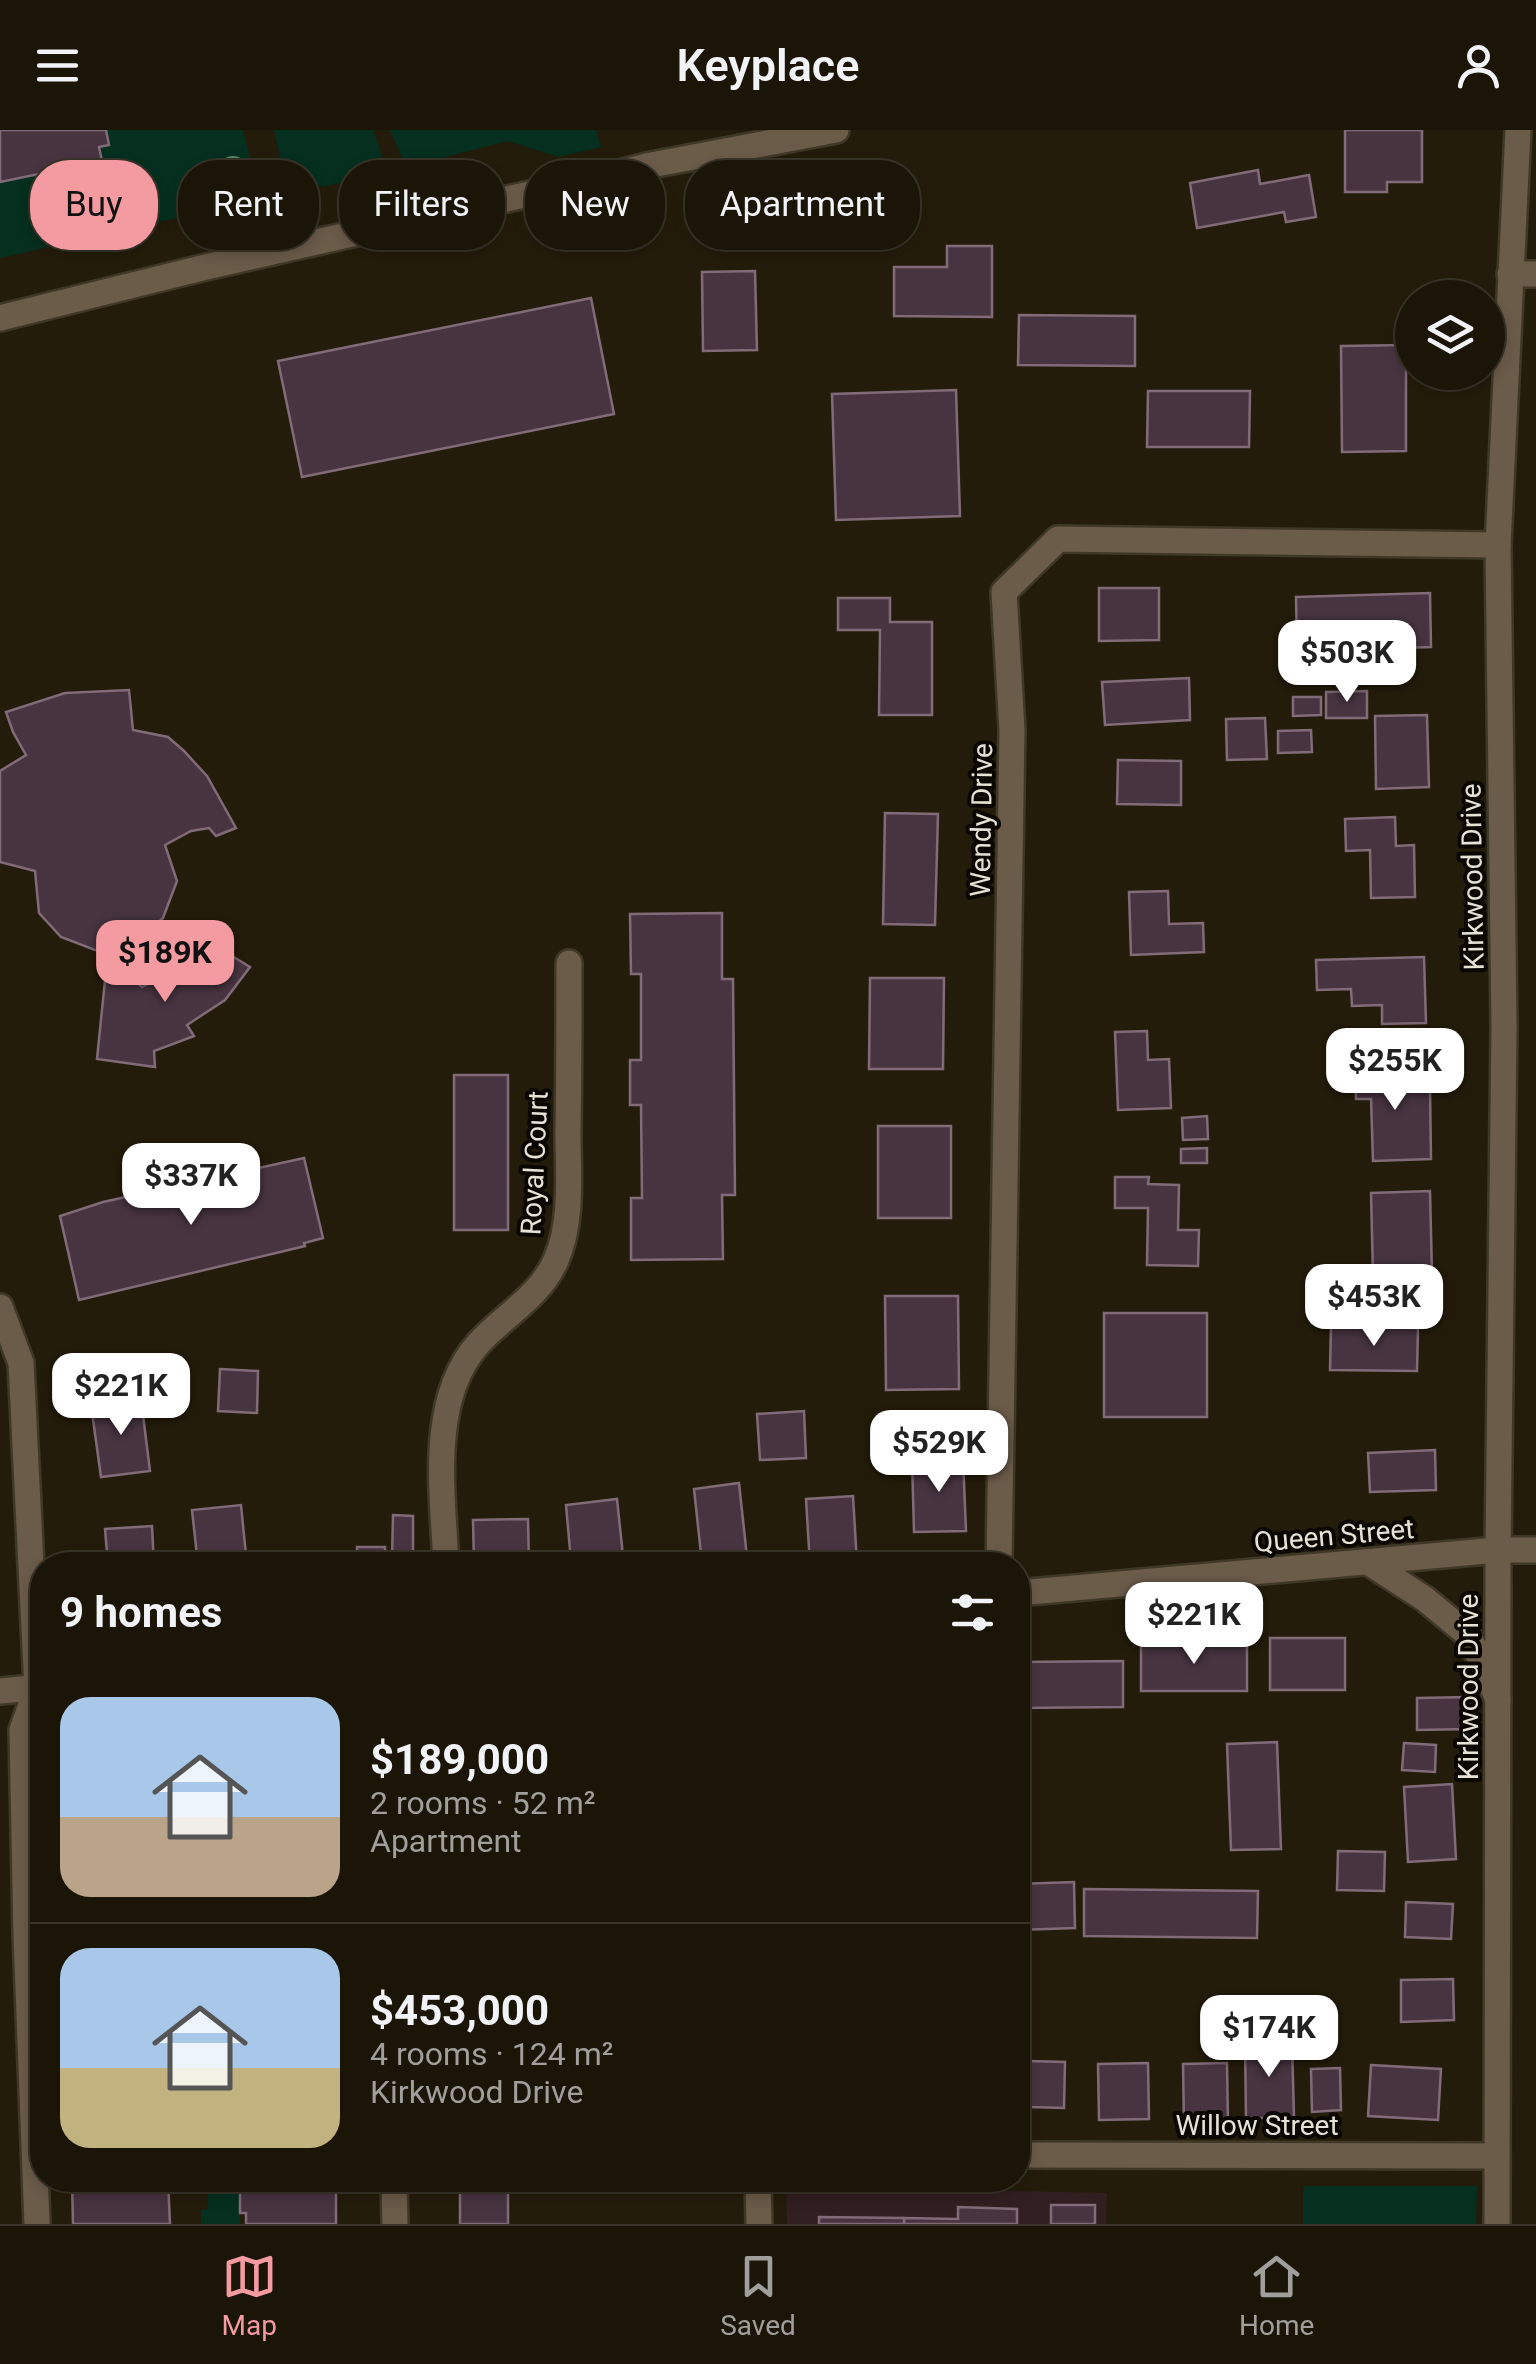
<!DOCTYPE html>
<html lang="en">
<head>
<meta charset="utf-8">
<style>
  body { margin:0; font-family:Roboto,sans-serif; background:#241e12; color:#f1f3f6; height:100vh; display:flex; flex-direction:column; font-size:38px; white-space:nowrap }
  * { box-sizing:border-box; margin:0 }
  p { font-size:32px; color:#a09f9c }
  .icon { flex:none; width:55px; height:55px; fill:none; stroke:currentColor; stroke-width:2; stroke-linecap:round; stroke-linejoin:round }
  .map { position:relative; flex:1; overflow:hidden }
  .details { position:absolute; left:30px; top:1422px; width:1000px; height:640px; display:flex; flex-direction:column; background:#1b1508; border-radius:40px; box-shadow:0 5px 15px #0003,0 0 0 2px #393429 }
  .details>* { flex:none }
  .top-card { position:absolute; left:30px; top:30px; width:1000px; height:90px; display:flex; gap:20px }
  .fabs { position:absolute; left:1395px; top:150px; display:grid; gap:20px }
  .fabs a { display:grid; place-items:center; width:110px; height:110px; border-radius:50%; background:#1b1508; box-shadow:0 5px 15px #0003,0 0 0 2px #393429; font-size:50px }
  .price { position:absolute; translate:-50% -85px; padding:0 22px; border-radius:20px; background:#fff; color:#222; font-size:32px; line-height:65px; filter:drop-shadow(0 2px 5px #0008) }
  .price::after { content:''; position:absolute; left:50%; top:60px; width:30px; height:22px; margin-left:-15px; background:inherit; clip-path:polygon(0 0,100% 0,50% 100%) }
  .price.on { background:#f49aa1; color:#111 }
  ul { padding:0; list-style:none }
  li { display:flex; align-items:center; gap:30px; height:250px; padding:0 30px }
  li+li { border-top:2px solid #393429 }
  li span { display:grid; place-items:center; flex:none; width:280px; height:200px; border-radius:30px; color:#555 }
  li>.icon { margin-inline-start:auto }
  span .icon { width:120px; height:120px; fill:#fffc; stroke-width:1 }
  li b { font-size:42px }
  h2 { display:flex; justify-content:space-between; align-items:center; height:120px; padding:0 30px; font-size:42px }
  .chip { padding:0 35px; border-radius:40px; background:#1b1508; box-shadow:0 5px 15px #0003,0 0 0 2px #393429; font-size:35px; line-height:90px }
  .chip.on { background:#f49aa1; color:#111 }
  header { display:flex; justify-content:space-between; align-items:center; height:130px; padding:0 30px; background:#1b1508; font-size:45px; font-weight:600 }
  .dock { display:flex; justify-content:space-around; align-items:center; height:140px; border-top:2px solid #393429; background:#1b1508; font-size:28px; color:#a09f9c }
  .dock a { display:grid; justify-items:center; gap:5px }
  .dock .on { color:#f49aa1 }
  .map>svg:first-child { display:block }
</style>
</head>
<body>
<header><svg class="icon" aria-label="menu" viewBox="0 0 24 24"><path d="M4 6h16M4 12h16M4 18h16"/></svg>Keyplace<svg class="icon" aria-label="person" viewBox="0 0 24 24"><circle cx="12" cy="8" r="4"/><path d="M4 21q1-7 8-7t8 7"/></svg></header>
<div class="map">
<svg width="1536" height="2094" viewBox="0 0 1536 2094">
  <rect width="100%" height="100%" fill="#241c0a"/>
  <path fill="#311e20" d="M786,2056L1107,2063L1106,2094H787Z"/>
  <g fill="#052f1e">
    <path d="M106,0H243L260,69L0,128V52L101,31L99,17L109,15Z"/>
    <path d="M274,0H373L388,44L288,63Z"/>
    <path d="M390,0H596L601,17L558,27L508,11L406,37Z"/>
    <path d="M207,2050H240V2094H201V2080L208,2079Z"/>
    <path d="M1303,2056H1477L1476,2094H1303Z"/>
  </g>
  <g fill="#473440" stroke="#816b78" stroke-width="2.5">
    <path d="M0,0H106L109,15L99,17L102,31L0,52Z"/>
    <path d="M1345,0H1422V52H1387V62H1345Z"/>
    <path d="M1258,40L1260,54L1309,45L1316,87L1286,92L1284,82L1197,98L1190,53Z"/>
    <path d="M947,116H992V187L894,186V137H947Z"/>
    <path d="M755,141L757,220L703,221L702,142Z"/>
    <path d="M591,168L614,284L302,347L278,231Z"/>
    <path d="M1019,185L1135,186V236L1018,235Z"/>
    <path d="M1406,215V321L1342,322L1341,216Z"/>
    <path d="M956,260L960,386L836,390L832,264Z"/>
    <path d="M1148,261H1250L1249,317H1147Z"/>
    <path d="M1099,458H1159V510L1099,511Z"/>
    <path d="M1430,463L1431,517L1297,521L1296,467Z"/>
    <path d="M838,468H890V492H932V585H879L880,500H838Z"/>
    <path d="M1189,548L1190,590L1105,595L1102,552Z"/>
    <path d="M129,560L133,600L168,607L184,621L207,646L236,698L216,706L209,698L191,701L165,715L177,751L163,788L135,814L95,820L61,807L39,783L35,741L0,732V641L26,625L13,602L6,582L65,563Z"/>
    <path d="M1367,561V588H1326V562Z"/>
    <path d="M1293,567H1321V585L1293,586Z"/>
    <path d="M1427,585L1429,657L1376,659L1375,586Z"/>
    <path d="M1265,588L1267,629L1227,630L1226,589Z"/>
    <path d="M1311,600L1312,622L1278,623V601Z"/>
    <path d="M1118,630L1181,631V675L1117,674Z"/>
    <path d="M885,683L938,684L935,795L883,794Z"/>
    <path d="M1395,687L1396,716L1414,715L1415,767L1371,768L1370,720L1346,721L1345,689Z"/>
    <path d="M1168,761L1169,794L1203,793L1204,822L1131,825L1129,762Z"/>
    <path d="M722,783V849H733L735,1065H722L723,1129L631,1130V1068H642L641,975H630V930H641V844H631L630,784Z"/>
    <path d="M201,807L250,837L225,870L187,895L194,906L154,921L155,937L97,929L105,850L132,849L142,857L177,838Z"/>
    <path d="M1424,827L1426,893L1382,894V875L1352,876L1351,859L1317,860L1316,830Z"/>
    <path d="M870,848H944L943,939H869Z"/>
    <path d="M1147,901L1148,930L1169,929L1171,978L1118,980L1115,902Z"/>
    <path d="M1398,931L1399,958L1430,957L1431,1029L1373,1031L1371,969H1356L1355,932Z"/>
    <rect x="454" y="945" width="54" height="155"/>
    <path d="M1207,986L1208,1009L1183,1010L1182,988Z"/>
    <rect x="878" y="996" width="73" height="92"/>
    <path d="M1207,1018V1033H1181V1019Z"/>
    <path d="M304,1028L323,1108L304,1113L305,1116L79,1170L60,1086L103,1072Z"/>
    <path d="M1115,1047H1149L1148,1054L1179,1055L1178,1100H1199L1198,1136L1147,1135L1148,1078H1115Z"/>
    <path d="M1430,1061L1432,1144L1373,1146L1371,1063Z"/>
    <path d="M885,1166H958L959,1259L886,1260Z"/>
    <rect x="1104" y="1183" width="103" height="104"/>
    <path d="M1331,1196L1418,1198L1417,1241L1330,1240Z"/>
    <path d="M220,1239L258,1241L257,1283L218,1281Z"/>
    <path d="M141,1269L150,1341L101,1347L91,1275Z"/>
    <path d="M804,1281L806,1328L760,1330L757,1284Z"/>
    <path d="M1435,1320L1436,1360L1370,1362L1368,1323Z"/>
    <path d="M963,1328L966,1401L914,1402L912,1329Z"/>
    <path d="M739,1353L747,1427L702,1433L694,1359Z"/>
    <path d="M853,1366L857,1433L810,1435L806,1369Z"/>
    <path d="M617,1369L623,1426L571,1431L566,1375Z"/>
    <path d="M241,1375L247,1435H198L192,1380Z"/>
    <path d="M393,1385L413,1386V1427H392Z"/>
    <path d="M528,1389L529,1435H474L473,1390Z"/>
    <path d="M152,1396L154,1435H108L105,1399Z"/>
    <rect x="357" y="1417" width="28" height="18"/>
    <rect x="1270" y="1508" width="75" height="52"/>
    <rect x="1141" y="1513" width="106" height="48"/>
    <path d="M1123,1531V1577L1018,1578V1532Z"/>
    <path d="M1470,1567V1599L1417,1600V1568Z"/>
    <path d="M1277,1612L1281,1719L1231,1720L1227,1614Z"/>
    <path d="M1404,1613L1436,1615L1435,1642L1402,1640Z"/>
    <path d="M1452,1654L1456,1729L1408,1732L1404,1657Z"/>
    <path d="M1338,1721L1385,1722L1384,1761L1337,1760Z"/>
    <path d="M1074,1752L1075,1798L1018,1800V1754Z"/>
    <path d="M1084,1759L1258,1761L1257,1808L1084,1806Z"/>
    <path d="M1406,1772L1453,1774L1451,1809L1405,1807Z"/>
    <path d="M1453,1849L1454,1890L1401,1892V1850Z"/>
    <path d="M1292,1911L1294,1988H1246L1245,1912Z"/>
    <path d="M1029,1931L1065,1932L1064,1978L1028,1977Z"/>
    <path d="M1148,1933L1149,1989L1099,1990L1098,1934Z"/>
    <path d="M1227,1933L1228,1994L1184,1995L1183,1934Z"/>
    <path d="M1371,1935L1441,1939L1438,1990L1368,1986Z"/>
    <path d="M1340,1938L1341,1980L1312,1982L1311,1939Z"/>
    <path d="M72,2050H168L170,2094H73Z"/>
    <path d="M240,2050H344H336V2094H246V2083H240Z"/>
    <rect x="460" y="2056" width="48" height="38"/>
    <rect x="1051" y="2075" width="44" height="19"/>
    <path d="M958,2077L1017,2079V2094H904V2088L958,2089Z"/>
    <path d="M819,2087L904,2088V2094H819Z"/>
  </g>
  <g fill="none" stroke-linecap="round" stroke-linejoin="round">
    <g stroke="#3f3827" stroke-width="30">
      <g id="minor">
        <path d="M1510,144H1536"/>
        <path d="M0,188L206,137L600,48L646,36L836,0"/>
        <path d="M0,1177L21,1233L37,1558L22,1600L26,1805L37,2094"/>
        <path d="M1368,1432L1425,1469L1466,1503L1483,1533L1498,1570"/>
        <path d="M446,1435C443,1365 428,1270 478,1214C504,1185 540,1167 556,1130C573,1092 568,1042 568,1001C569,945 569,889 569,833"/>
        <path d="M999,1435L1012,600L1004,462L1058,409L1498,415"/>
        <path d="M1018,2025L1496,2026"/>
        <path d="M394,2050L395,2094"/>
        <path d="M758,2050L759,2094"/>
      </g>
    </g>
    <g stroke="#3f3827" stroke-width="30">
      <g id="tertiary">
        <path d="M1018,1463L1498,1420H1536"/>
        <path d="M0,1561L42,1557"/>
        <path d="M1497,2094L1498,1420L1504,897L1498,415L1518,0"/>
      </g>
    </g>
    <use href="#minor" stroke="#6b5b49" stroke-width="25"/>
    <use href="#tertiary" stroke="#6b5b49" stroke-width="25"/>
  </g>
  <circle fill="#578565" cx="233" cy="40" r="14"/>
  <g text-anchor="middle" stroke-width="8" stroke-linejoin="round" paint-order="stroke">
    <g font-size="28" fill="#e7e2d6" stroke="#0a0702">
      <text transform="translate(981 690) rotate(-89)" y="10">Wendy Drive</text>
      <text transform="translate(1472 747) rotate(-91)" y="10">Kirkwood Drive</text>
      <text transform="translate(534 1033) rotate(-87)" y="10">Royal Court</text>
      <text transform="translate(1334 1405) rotate(-5)" y="10">Queen Street</text>
      <text transform="translate(1468 1557) rotate(-90)" y="10">Kirkwood Drive</text>
      <text x="1257" y="2005">Willow Street</text>
    </g>
  </g>
</svg>
<div class="fabs">
<a><svg class="icon" aria-label="layers" viewBox="0 0 24 24"><path d="M12 4l9 5-9 5-9-5zM3 14l9 5 9-5"/></svg></a>
</div>
<b class="price" style="left:1347px;top:575px">$503K</b>
<b class="price on" style="left:165px;top:875px">$189K</b>
<b class="price" style="left:1395px;top:983px">$255K</b>
<b class="price" style="left:191px;top:1098px">$337K</b>
<b class="price" style="left:1374px;top:1219px">$453K</b>
<b class="price" style="left:121px;top:1308px">$221K</b>
<b class="price" style="left:939px;top:1365px">$529K</b>
<b class="price" style="left:1194px;top:1537px">$221K</b>
<b class="price" style="left:1269px;top:1950px">$174K</b>
<div class="top-card">
<a class="chip on">Buy</a>
<a class="chip">Rent</a>
<a class="chip">Filters</a>
<a class="chip">New</a>
<a class="chip">Apartment</a>
</div>
<section class="details">
<h2>9 homes<svg class="icon" aria-label="filters" viewBox="0 0 24 24"><path d="M4 7h16M4 17h16"/><circle cx="9" cy="7" r="2"/><circle cx="15" cy="17" r="2"/></svg></h2>
<ul>
<li><span style="background:linear-gradient(#a9c7e8 60%,#b9a48a 0)"><svg class="icon" aria-label="home" viewBox="0 0 24 24"><path d="M3 11l9-7 9 7M6 9v11h12V9"/></svg></span><div><b>$189,000</b><p>2 rooms · 52 m²</p><p>Apartment</p></div></li>
<li><span style="background:linear-gradient(#a9c7e8 60%,#c2b280 0)"><svg class="icon" aria-label="home" viewBox="0 0 24 24"><path d="M3 11l9-7 9 7M6 9v11h12V9"/></svg></span><div><b>$453,000</b><p>4 rooms · 124 m²</p><p>Kirkwood Drive</p></div></li>
</ul>
</section>
</div>
<nav class="dock">
<a class="on"><svg class="icon" aria-label="map" viewBox="0 0 24 24"><path d="M3 6l6-2 6 2 6-2v14l-6 2-6-2-6 2zM9 4v14M15 6v14"/></svg>Map</a>
<a><svg class="icon" aria-label="saved" viewBox="0 0 24 24"><path d="M7 4h10v16l-5-4-5 4z"/></svg>Saved</a>
<a><svg class="icon" aria-label="home" viewBox="0 0 24 24"><path d="M3 11l9-7 9 7M6 9v11h12V9"/></svg>Home</a>
</nav>
</body>
</html>
